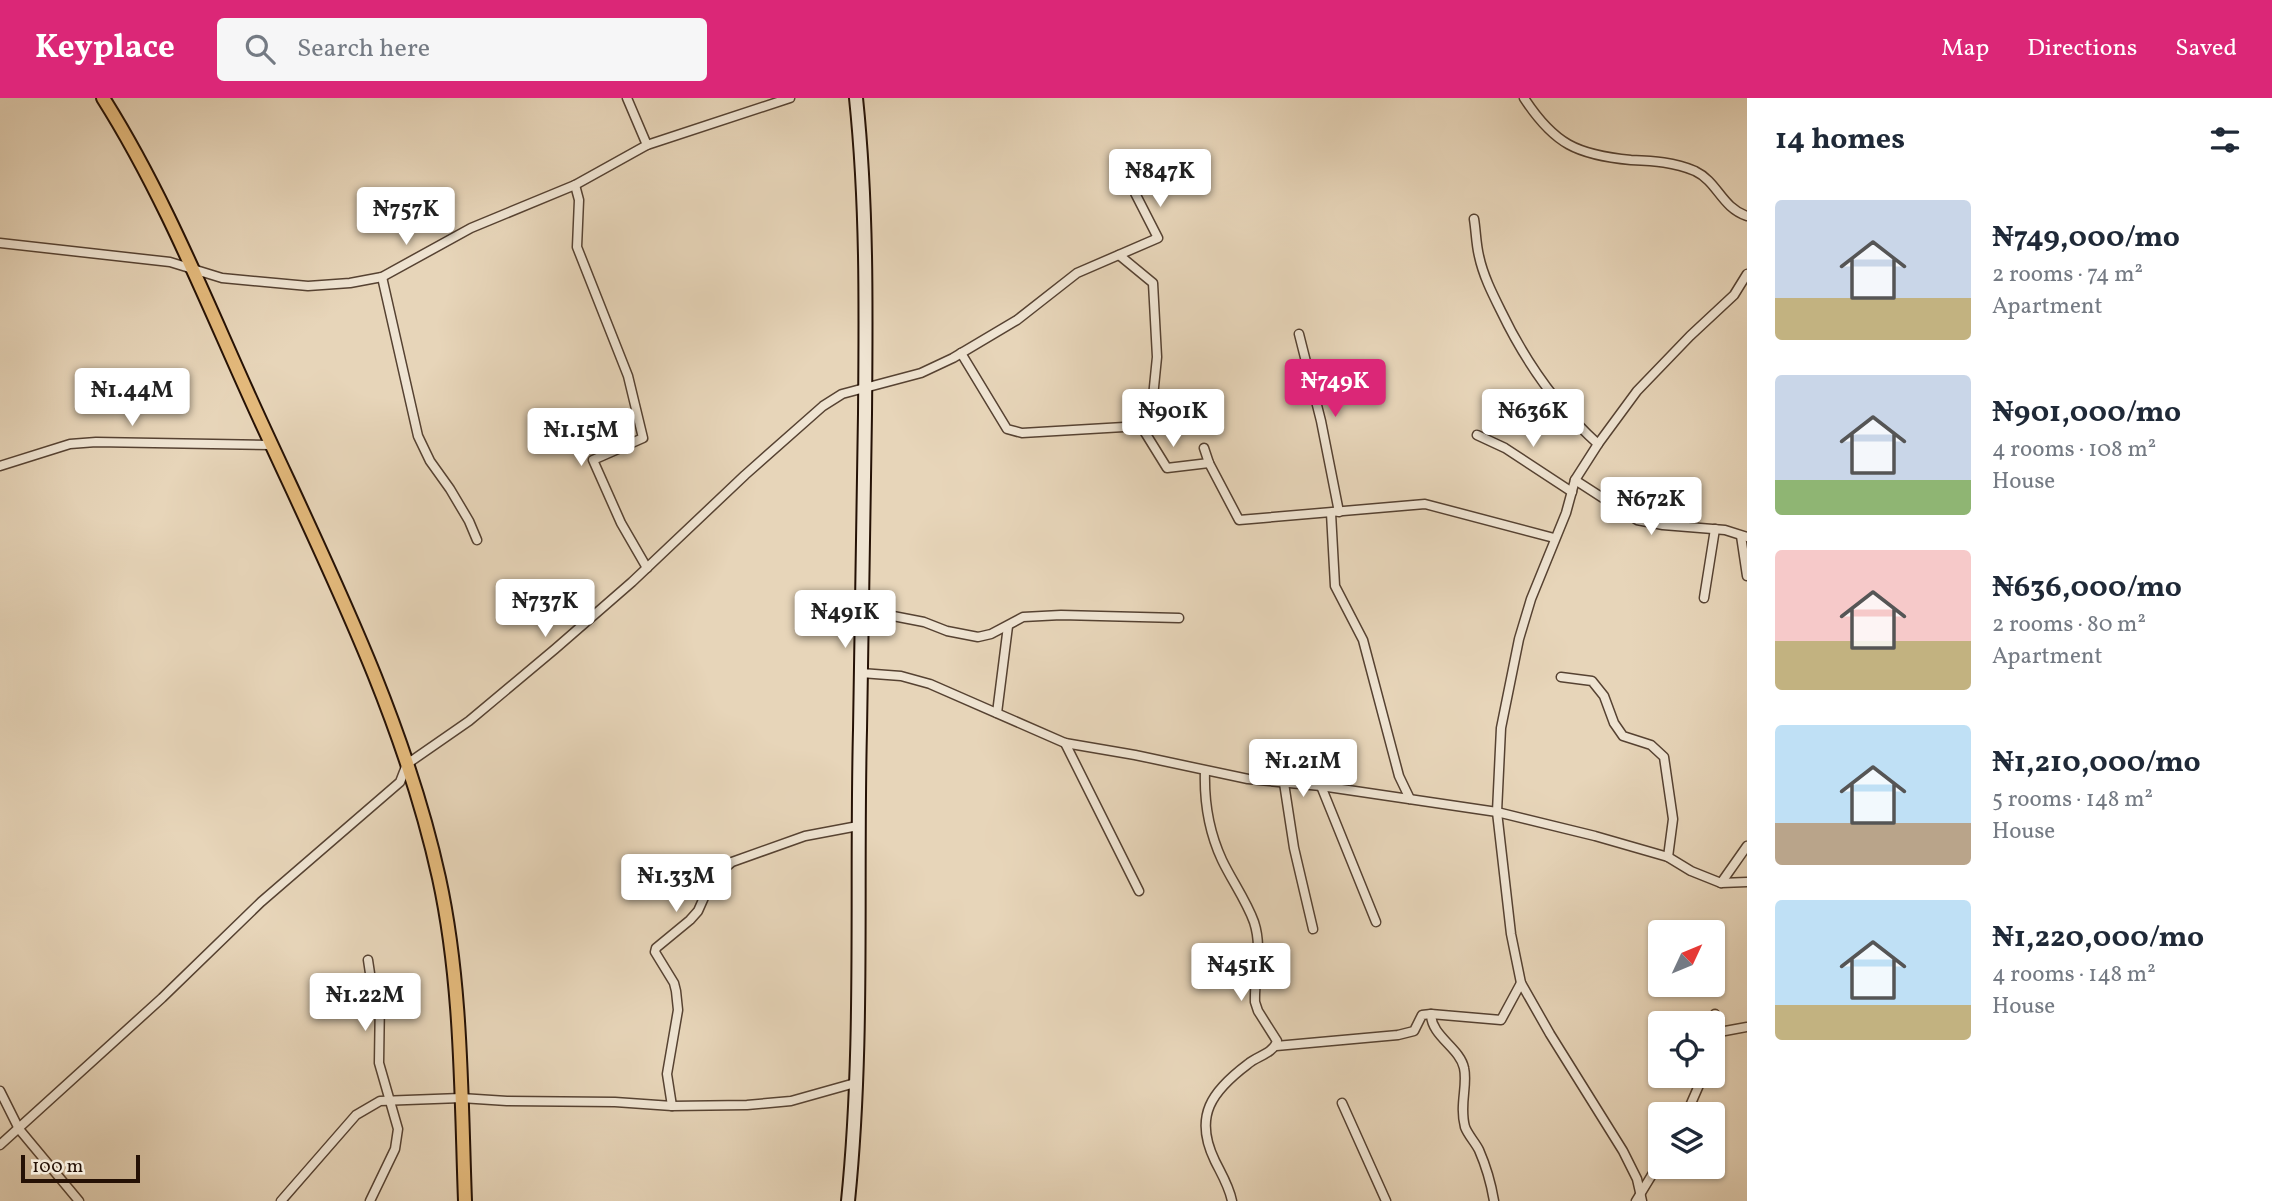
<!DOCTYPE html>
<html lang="en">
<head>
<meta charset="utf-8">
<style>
  body { margin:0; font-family:Vollkorn,serif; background:#f6f6f7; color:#1f2937; height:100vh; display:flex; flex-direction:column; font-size:26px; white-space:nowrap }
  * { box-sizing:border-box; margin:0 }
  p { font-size:23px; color:#747a83 }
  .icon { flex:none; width:38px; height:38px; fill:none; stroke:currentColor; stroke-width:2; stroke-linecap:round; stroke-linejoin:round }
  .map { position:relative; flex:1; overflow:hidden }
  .drawer { display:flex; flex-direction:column; background:#fff; width:525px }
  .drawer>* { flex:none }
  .needle { width:46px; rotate:46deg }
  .tools { position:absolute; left:1648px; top:822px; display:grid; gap:14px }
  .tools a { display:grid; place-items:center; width:77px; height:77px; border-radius:7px; background:#fff; box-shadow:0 2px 5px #0004; font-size:35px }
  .scale { position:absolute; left:21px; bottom:18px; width:119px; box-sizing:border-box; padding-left:7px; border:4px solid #251105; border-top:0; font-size:19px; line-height:24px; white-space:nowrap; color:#251105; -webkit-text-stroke:5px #efe4d2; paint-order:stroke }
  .price { position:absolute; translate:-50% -60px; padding:0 16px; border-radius:7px; background:#fff; color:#222; font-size:23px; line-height:46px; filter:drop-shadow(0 2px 4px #0008) }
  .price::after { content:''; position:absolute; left:50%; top:42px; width:21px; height:16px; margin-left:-10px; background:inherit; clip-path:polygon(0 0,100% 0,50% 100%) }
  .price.selected { background:#db2777; color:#fff }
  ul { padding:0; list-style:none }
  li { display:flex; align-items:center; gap:21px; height:175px; padding:0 28px }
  li span { display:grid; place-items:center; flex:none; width:196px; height:140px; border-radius:7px; color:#555 }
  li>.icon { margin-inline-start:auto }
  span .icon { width:84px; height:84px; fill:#fffc; stroke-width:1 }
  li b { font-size:30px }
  h2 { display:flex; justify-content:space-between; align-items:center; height:84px; padding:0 28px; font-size:30px }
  header { display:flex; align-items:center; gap:42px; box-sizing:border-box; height:98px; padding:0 35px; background:#db2777; color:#fff }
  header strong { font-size:33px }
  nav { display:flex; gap:38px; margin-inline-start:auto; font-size:24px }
  .search { width:490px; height:63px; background:#f6f6f7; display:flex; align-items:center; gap:18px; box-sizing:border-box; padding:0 24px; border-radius:7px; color:#747a83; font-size:26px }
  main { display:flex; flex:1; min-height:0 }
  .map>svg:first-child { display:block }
</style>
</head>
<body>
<header>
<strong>Keyplace</strong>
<div class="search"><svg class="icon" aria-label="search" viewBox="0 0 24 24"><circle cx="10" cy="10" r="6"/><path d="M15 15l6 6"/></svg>Search here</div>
<nav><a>Map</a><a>Directions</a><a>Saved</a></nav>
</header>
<main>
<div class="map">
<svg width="1747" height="1103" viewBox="0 0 1747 1103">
  <rect width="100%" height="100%" fill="#e7d5b9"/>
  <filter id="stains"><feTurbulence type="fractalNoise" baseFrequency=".00286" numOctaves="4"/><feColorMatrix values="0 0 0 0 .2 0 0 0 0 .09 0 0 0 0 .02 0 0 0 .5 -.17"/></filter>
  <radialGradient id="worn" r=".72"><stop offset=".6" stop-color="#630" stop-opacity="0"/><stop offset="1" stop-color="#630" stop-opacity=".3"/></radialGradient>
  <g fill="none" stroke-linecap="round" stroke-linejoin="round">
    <g stroke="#564232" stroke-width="11">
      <g id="minor">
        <path d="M627,0L647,47"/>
        <path d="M1524,0C1554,46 1577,57 1631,62C1654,63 1674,64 1695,73C1718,84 1721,109 1747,118"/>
        <path d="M575,87L579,102L577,149L628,278L643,340L593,362L621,425L647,470"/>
        <path d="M1474,121C1476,133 1476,146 1479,158C1483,177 1492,195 1501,213C1525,263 1556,308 1598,346"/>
        <path d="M0,145L170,164L222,180L308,188L350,185L382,179L471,130L575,87L647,47L790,0"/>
        <path d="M382,179L418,338L430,363L450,391L469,423L477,442"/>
        <path d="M1299,236L1321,323L1339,414"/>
        <path d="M961,255L1007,331L1022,335L1141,328L1151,319L1157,259L1153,185L1119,157"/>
        <path d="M1141,328L1167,370L1209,365"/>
        <path d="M1477,337L1505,350L1572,394"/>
        <path d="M1204,350L1209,365L1239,422L1425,406L1554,440"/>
        <path d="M0,368L70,346L96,344L271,347"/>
        <path d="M1575,382L1637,422L1663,427L1725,432L1747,439"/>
        <path d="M1331,415L1335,488L1363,542L1399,678L1410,701"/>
        <path d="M1741,438L1747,478"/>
        <path d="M1704,500L1715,431"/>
        <path d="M862,512L924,524L947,533L978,539L991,536L1023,519L1061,517L1179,520"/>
        <path d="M861,575L901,578L930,586L1065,645L1135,657L1248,681L1321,688L1497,714L1595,738L1668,759L1691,773L1721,785L1747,784"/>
        <path d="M1561,579L1592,583L1604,598L1614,625L1623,638L1651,647L1664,659L1673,721L1668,759"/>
        <path d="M997,615L1008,528"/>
        <path d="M1065,645L1139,793"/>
        <path d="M1205,673C1204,704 1209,734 1222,762C1232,783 1246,802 1254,824C1263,851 1254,877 1255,904L1258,913L1277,943C1273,956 1257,958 1248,966C1212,993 1193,1018 1215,1063C1222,1077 1229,1088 1232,1103"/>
        <path d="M1284,685L1294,750L1313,831"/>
        <path d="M1321,688L1376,824"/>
        <path d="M1721,785L1747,748"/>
        <path d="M368,862L371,882L380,899L379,965L398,1031L395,1051L370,1103"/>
        <path d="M1431,916C1431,938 1460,950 1464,970C1468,987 1459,1007 1465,1029C1468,1037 1475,1044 1479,1052C1486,1068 1491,1085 1494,1103"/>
        <path d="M1714,935L1747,929"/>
        <path d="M1713,945L1715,916"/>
        <path d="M1276,948L1398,937L1414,933L1422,917L1431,916L1501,922L1521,885"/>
        <path d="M0,993L19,1031L79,1103"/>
        <path d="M1342,1005L1386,1103"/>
        <path d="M672,1008L667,976L678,912L676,893L674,885L655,854L656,850L690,822L698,813L710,786L719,775L732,764L805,738L858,728"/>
        <path d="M1686,1017L1703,978"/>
        <path d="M0,1047L162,900L261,804L400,684L407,666L469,623L555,551L632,484L745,377L823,308L842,296L921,275L953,260L1017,222L1077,175L1158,140L1135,95"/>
        <path d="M281,1103L356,1017L380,1003L461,1000L507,1003L615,1004L672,1008L747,1007L791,1003L855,985"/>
        <path d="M1636,1103L1661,1062"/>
        <path d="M1642,1103L1637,1081L1623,1053L1550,936L1521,885L1511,836L1497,714L1501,630L1519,541L1531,501L1566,415L1575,382L1598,346L1637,293L1690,238L1734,197L1747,176"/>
      </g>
    </g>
    <g stroke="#251105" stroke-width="16">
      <path id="secondary" d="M848,1103C864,947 856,789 860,632C862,527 863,421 865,316C866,210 867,105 856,0"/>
    </g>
    <g stroke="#251105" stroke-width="16">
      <path id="primary" d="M103,0C165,98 208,208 256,313C325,464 403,616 439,780C462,885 461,996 465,1103"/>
    </g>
    <use href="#minor" stroke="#efe4d2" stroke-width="8"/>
    <use href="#secondary" stroke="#efe4d2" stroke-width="12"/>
    <use href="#primary" stroke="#e4ba7c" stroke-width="12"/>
  </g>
  <rect width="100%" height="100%" filter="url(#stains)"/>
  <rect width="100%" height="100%" fill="url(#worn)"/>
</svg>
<div class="tools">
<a><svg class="needle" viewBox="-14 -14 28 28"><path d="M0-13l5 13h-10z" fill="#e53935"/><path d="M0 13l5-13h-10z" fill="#747a83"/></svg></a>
<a><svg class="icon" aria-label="locate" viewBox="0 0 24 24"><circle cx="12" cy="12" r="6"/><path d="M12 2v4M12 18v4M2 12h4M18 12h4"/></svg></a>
<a><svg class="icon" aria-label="layers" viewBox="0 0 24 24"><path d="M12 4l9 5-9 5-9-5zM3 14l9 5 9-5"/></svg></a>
</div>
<div class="scale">100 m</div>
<b class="price" style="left:1160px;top:111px">₦847K</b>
<b class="price" style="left:406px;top:149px">₦757K</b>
<b class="price selected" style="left:1335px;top:321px">₦749K</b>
<b class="price" style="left:132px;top:330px">₦1.44M</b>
<b class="price" style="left:1173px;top:351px">₦901K</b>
<b class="price" style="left:1533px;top:351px">₦636K</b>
<b class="price" style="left:581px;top:370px">₦1.15M</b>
<b class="price" style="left:1651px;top:439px">₦672K</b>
<b class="price" style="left:545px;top:541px">₦737K</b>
<b class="price" style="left:845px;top:552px">₦491K</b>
<b class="price" style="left:1303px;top:701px">₦1.21M</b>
<b class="price" style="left:676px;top:816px">₦1.33M</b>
<b class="price" style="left:1241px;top:905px">₦451K</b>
<b class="price" style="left:365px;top:935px">₦1.22M</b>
</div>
<section class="drawer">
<h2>14 homes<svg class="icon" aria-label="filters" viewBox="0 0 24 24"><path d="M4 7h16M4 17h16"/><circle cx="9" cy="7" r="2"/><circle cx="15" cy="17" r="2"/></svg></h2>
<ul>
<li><span style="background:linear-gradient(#c9d6e8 70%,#c2b280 0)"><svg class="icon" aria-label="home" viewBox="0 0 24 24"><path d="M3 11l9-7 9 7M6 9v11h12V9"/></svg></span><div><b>₦749,000/mo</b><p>2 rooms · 74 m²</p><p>Apartment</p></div></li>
<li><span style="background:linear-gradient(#c9d6e8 75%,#8fb573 0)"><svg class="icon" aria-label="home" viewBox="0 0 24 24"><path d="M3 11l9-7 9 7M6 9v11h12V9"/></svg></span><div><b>₦901,000/mo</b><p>4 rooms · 108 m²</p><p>House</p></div></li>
<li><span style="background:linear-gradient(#f6c9c9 65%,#c2b280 0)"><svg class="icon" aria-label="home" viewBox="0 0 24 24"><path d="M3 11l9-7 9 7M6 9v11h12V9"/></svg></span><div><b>₦636,000/mo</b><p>2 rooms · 80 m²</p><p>Apartment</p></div></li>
<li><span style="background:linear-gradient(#bfe0f5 70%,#b9a48a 0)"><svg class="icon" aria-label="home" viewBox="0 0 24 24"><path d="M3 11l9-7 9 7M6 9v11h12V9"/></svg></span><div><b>₦1,210,000/mo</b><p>5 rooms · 148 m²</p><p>House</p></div></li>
<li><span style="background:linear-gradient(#bfe0f5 75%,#c2b280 0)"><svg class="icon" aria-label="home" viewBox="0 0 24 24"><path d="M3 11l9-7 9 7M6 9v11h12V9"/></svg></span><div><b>₦1,220,000/mo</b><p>4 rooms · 148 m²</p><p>House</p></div></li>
</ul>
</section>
</main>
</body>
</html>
